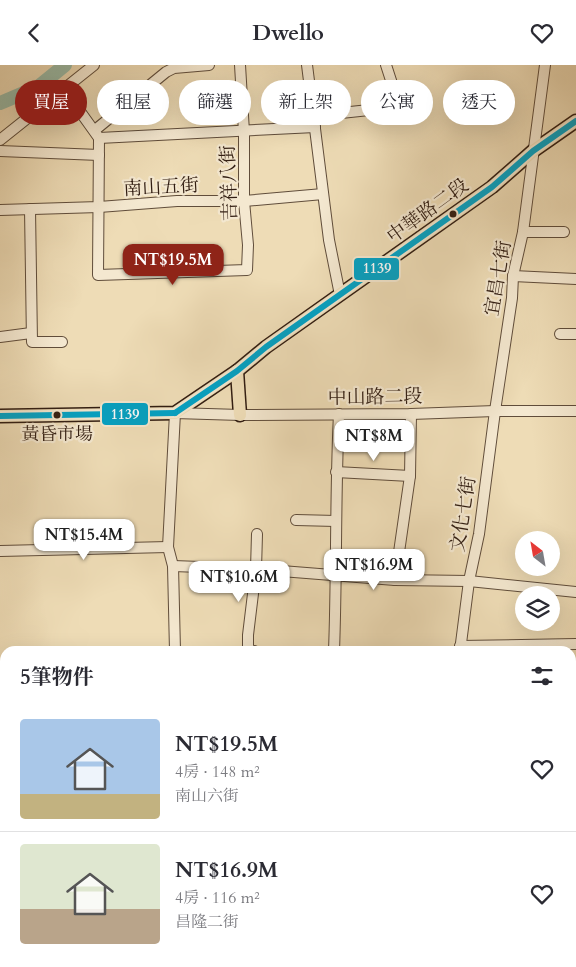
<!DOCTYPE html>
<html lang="zh-TW">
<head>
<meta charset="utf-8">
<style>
  body { margin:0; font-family:Cardo,"Noto Serif TC",serif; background:#f2f2f3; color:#2b2b33; height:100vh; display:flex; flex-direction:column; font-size:19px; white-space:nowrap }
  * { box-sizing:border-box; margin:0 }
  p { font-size:16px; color:#7c7c81 }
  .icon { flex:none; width:28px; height:28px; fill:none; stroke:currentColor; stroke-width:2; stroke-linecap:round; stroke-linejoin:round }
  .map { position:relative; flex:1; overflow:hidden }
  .side { position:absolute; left:0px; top:581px; width:576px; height:321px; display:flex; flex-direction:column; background:#fff; border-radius:15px 15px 0 0; box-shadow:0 5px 20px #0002 }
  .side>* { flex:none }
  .banner { position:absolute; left:15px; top:15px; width:546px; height:45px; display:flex; gap:10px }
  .needle { width:32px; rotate:329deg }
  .buttons { position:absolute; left:515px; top:466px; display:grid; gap:10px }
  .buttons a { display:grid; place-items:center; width:45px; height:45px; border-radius:50%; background:#fff; box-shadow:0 5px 20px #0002; font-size:25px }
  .price { position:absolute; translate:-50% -42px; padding:0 11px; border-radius:10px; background:#fff; color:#222; font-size:16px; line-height:32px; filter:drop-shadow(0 1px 2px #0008) }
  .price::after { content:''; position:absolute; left:50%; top:30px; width:15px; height:11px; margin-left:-8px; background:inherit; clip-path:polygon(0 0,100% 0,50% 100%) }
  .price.selected { background:#8f2418; color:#fff }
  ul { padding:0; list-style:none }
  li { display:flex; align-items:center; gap:15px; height:125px; padding:0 20px }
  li+li { border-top:1px solid #e1e1e2 }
  li span { display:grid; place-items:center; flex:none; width:140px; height:100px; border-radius:5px; color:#555 }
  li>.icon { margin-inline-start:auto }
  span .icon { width:60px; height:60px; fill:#fffc; stroke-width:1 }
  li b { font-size:21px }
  h2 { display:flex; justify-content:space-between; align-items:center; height:60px; padding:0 20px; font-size:21px }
  .chip { padding:0 18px; border-radius:22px; background:#fff; box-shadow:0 5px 20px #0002; font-size:18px; line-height:45px }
  .chip.selected { background:#8f2418; color:#fff }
  header { display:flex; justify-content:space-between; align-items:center; height:65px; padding:0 20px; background:#fff; font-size:22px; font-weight:600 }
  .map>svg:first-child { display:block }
</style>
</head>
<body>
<header><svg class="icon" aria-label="back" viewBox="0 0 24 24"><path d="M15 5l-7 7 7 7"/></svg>Dwello<svg class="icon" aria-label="heart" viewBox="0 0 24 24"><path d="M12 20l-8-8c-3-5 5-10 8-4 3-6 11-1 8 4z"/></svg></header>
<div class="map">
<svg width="576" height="902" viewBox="0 0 576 902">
  <rect width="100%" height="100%" fill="#eedcb6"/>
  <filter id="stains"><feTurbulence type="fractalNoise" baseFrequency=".004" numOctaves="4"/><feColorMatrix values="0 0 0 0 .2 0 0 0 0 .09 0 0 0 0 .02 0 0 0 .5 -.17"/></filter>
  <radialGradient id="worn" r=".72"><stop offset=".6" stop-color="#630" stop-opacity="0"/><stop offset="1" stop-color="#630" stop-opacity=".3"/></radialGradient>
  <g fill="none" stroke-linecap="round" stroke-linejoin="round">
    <path stroke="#9bbca8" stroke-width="14" d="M0,38L38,22L65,0"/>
    <g stroke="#604d3b" stroke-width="12">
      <g id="minor">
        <path d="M307,0L329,175L340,230"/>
        <path d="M386,0L398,37"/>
        <path d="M64,24L99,73L98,210L247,205L248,180L244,136V67L240,0"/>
        <path d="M313,51L369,45"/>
        <path d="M95,65L166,7L174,3L209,0"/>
        <path d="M99,73L315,62"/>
        <path d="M0,75L94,0"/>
        <path d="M0,86L99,90"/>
        <path d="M30,144L32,277H62"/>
        <path d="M0,145L99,142L177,136H244L323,129"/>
        <path d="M523,167H564"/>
        <path d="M513,211L576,214"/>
        <path d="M560,269H576"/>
        <path d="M0,272L31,268"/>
        <path d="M336,407L410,411"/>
        <path d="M296,455L336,456"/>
        <path d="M0,486L168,482"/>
        <path d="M173,501L256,504L395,515L469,516L576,527"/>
        <path d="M395,515L410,411L411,349"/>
        <path d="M460,581L576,579"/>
        <path d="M175,586L173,501L168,482L175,348L240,350L411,349L495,346H576"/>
        <path d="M254,586L248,585V570L256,504L257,469"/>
        <path d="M334,586C337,507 335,428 339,349"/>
        <path d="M460,586L469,516L479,469L495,346L512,233L513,211L523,167L545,0"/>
        <path d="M571,642H576"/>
        <path d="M571,705H576"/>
        <path d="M0,734H5"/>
        <path d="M571,768H576"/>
        <path d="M571,839H576"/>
        <path d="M177,898V902"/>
        <path d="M328,902L329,898"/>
        <path d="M430,902V898"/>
      </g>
    </g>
    <g stroke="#311d12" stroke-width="15">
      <g id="major">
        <path d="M237,306L240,350"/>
        <path d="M0,351L175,348L237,306L266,282L492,122L533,86L576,56"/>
      </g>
    </g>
    <use href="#minor" stroke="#f4e8d0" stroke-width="10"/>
    <use href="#major" stroke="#eedcb6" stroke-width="12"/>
    <g stroke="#f4e8d0" stroke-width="10">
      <g id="bus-1">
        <path d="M175,348L237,306L266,282L492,122L533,86L576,56"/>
        <path d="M0,351L175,348"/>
      </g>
    </g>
    <use href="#bus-1" stroke="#02a2c5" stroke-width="6"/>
  </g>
  <g fill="#311d12" stroke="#f4e8d0" stroke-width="2">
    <circle cx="453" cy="149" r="4.5"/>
    <circle cx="57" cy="350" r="4.5"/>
  </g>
  <g text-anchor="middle" stroke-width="4.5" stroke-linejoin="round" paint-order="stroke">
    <g font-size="18" fill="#311d12" stroke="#f4e8d0">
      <text x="57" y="375">黃昏市場</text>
    </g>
    <g font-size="19" fill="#311d12" stroke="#f4e8d0">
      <text transform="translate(228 118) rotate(-92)" y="7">吉祥八街</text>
      <text transform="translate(161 121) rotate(-3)" y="7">南山五街</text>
      <text transform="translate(427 145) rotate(-36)" y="7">中華路二段</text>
      <text transform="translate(497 213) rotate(-80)" y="7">宜昌七街</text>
      <text transform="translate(375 331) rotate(-1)" y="7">中山路二段</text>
      <text transform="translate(462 449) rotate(-81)" y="7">文化七街</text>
    </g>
  </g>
  <g stroke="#f4e8d0" stroke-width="2">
    <rect x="353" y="192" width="47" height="24" rx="5" fill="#02a2c5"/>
    <rect x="101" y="337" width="48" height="24" rx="5" fill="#02a2c5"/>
  </g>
  <g font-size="14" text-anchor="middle" font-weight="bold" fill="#fff">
    <text x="377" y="208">1139</text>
    <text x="125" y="354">1139</text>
  </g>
  <rect width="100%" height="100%" filter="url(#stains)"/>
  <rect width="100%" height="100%" fill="url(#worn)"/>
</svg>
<div class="buttons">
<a><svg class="needle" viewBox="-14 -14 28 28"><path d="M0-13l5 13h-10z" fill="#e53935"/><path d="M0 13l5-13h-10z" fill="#7c7c81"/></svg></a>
<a><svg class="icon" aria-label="layers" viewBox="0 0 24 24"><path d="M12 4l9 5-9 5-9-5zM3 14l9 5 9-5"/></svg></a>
</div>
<b class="price selected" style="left:173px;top:221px">NT$19.5M</b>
<b class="price" style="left:374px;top:397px">NT$8M</b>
<b class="price" style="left:84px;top:496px">NT$15.4M</b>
<b class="price" style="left:374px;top:526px">NT$16.9M</b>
<b class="price" style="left:239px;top:538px">NT$10.6M</b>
<div class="banner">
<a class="chip selected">買屋</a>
<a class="chip">租屋</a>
<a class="chip">篩選</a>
<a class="chip">新上架</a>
<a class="chip">公寓</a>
<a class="chip">透天</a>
</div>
<section class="side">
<h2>5筆物件<svg class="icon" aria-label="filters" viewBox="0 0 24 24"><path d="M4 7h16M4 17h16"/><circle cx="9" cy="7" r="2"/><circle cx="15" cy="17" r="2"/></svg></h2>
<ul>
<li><span style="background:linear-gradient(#a9c7e8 75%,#c2b280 0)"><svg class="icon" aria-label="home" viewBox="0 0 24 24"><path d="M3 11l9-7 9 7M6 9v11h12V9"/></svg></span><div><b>NT$19.5M</b><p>4房 · 148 m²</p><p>南山六街</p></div><svg class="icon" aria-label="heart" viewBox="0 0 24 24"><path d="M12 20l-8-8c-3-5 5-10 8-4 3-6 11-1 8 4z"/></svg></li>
<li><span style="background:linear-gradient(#dfe7d0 65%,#b9a48a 0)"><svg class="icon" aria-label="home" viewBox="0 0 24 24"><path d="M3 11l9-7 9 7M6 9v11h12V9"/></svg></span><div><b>NT$16.9M</b><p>4房 · 116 m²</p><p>昌隆二街</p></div><svg class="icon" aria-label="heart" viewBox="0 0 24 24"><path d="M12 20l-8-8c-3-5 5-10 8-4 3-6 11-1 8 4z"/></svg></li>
</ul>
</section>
</div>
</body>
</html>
